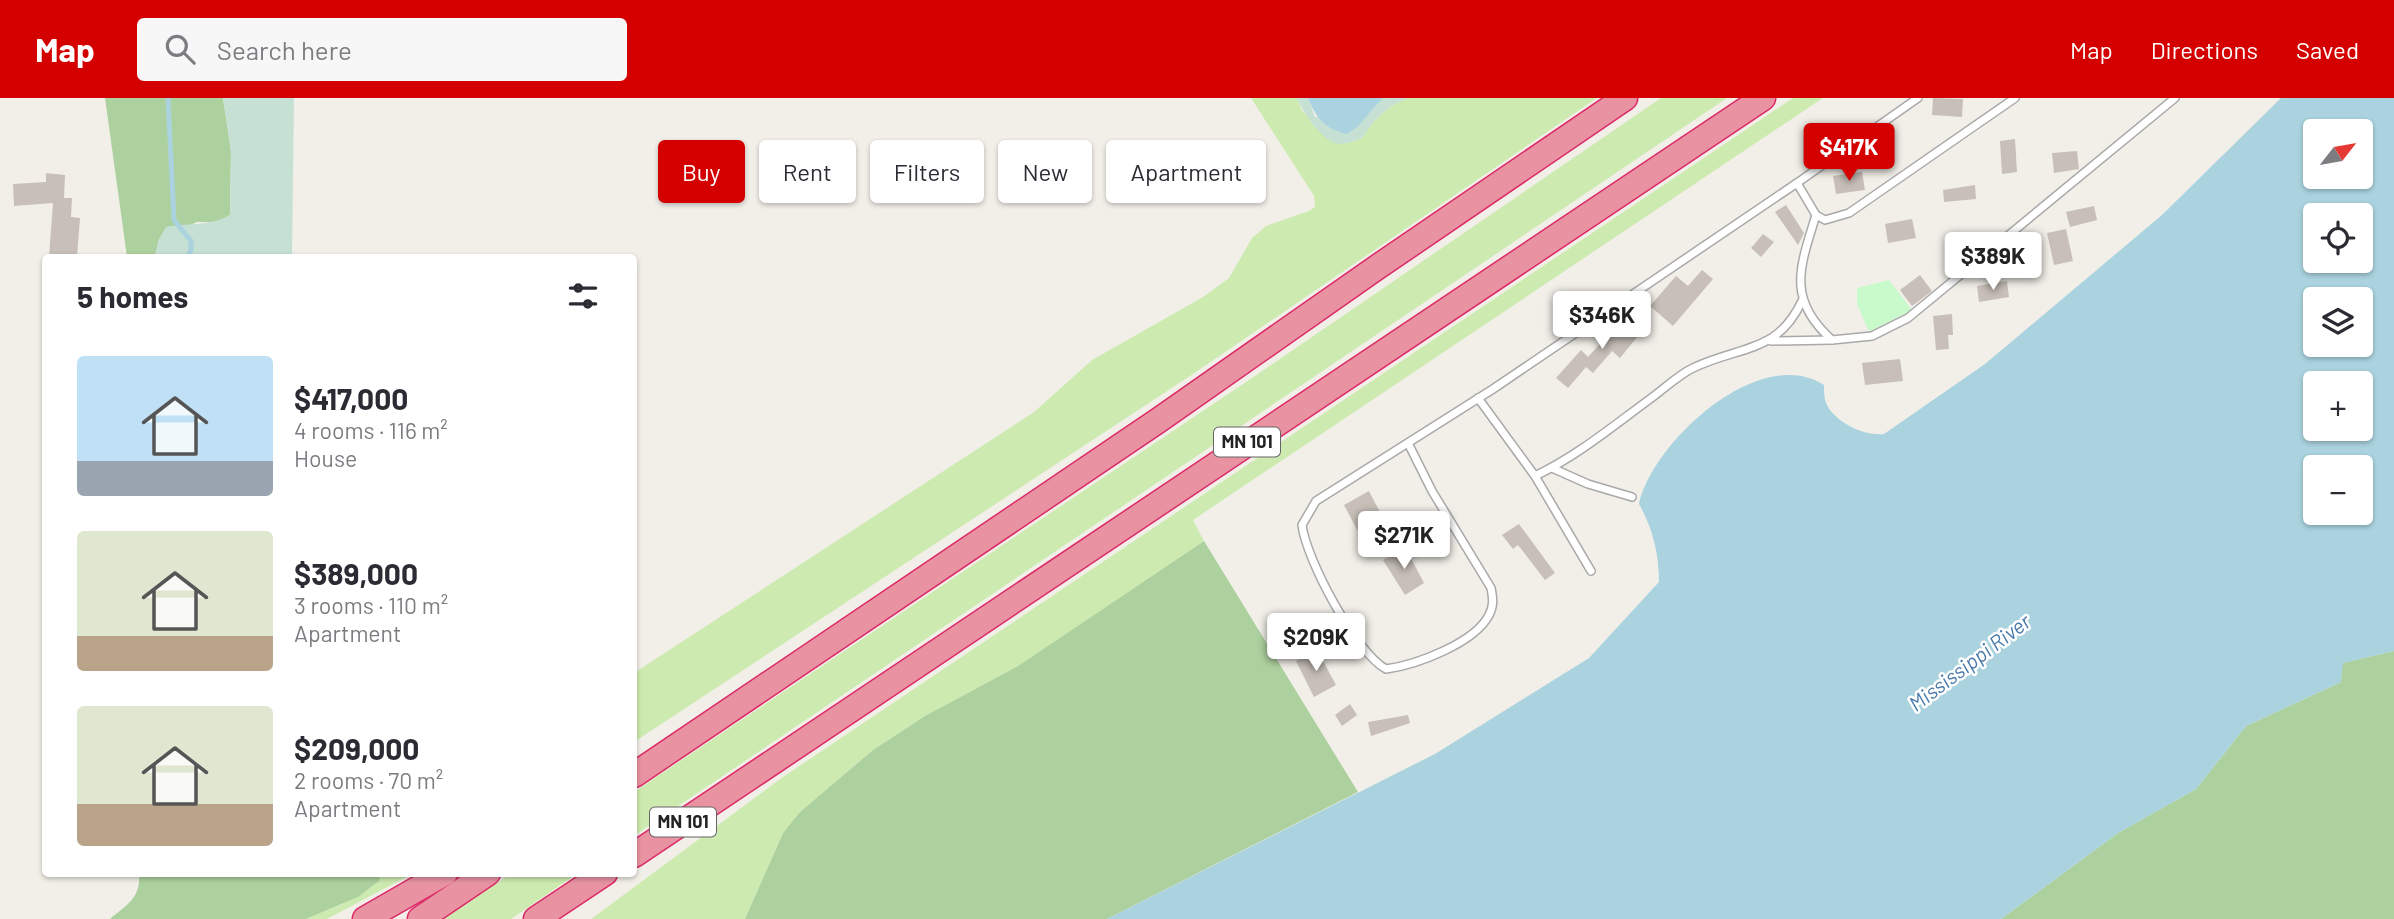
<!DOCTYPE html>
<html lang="en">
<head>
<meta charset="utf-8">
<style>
  body { margin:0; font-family:Barlow,sans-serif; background:#f7f7f7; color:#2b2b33; height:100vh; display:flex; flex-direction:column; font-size:26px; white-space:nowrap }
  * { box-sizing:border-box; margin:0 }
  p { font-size:23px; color:#7c7c81 }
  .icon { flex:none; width:38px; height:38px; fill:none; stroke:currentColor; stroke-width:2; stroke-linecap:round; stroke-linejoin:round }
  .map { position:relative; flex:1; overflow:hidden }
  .drawer { position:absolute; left:42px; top:156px; width:595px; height:623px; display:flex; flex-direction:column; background:#fff; border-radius:7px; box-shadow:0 2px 5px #0004 }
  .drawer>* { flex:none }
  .guide { position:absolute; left:658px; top:42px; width:665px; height:63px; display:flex; gap:14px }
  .needle { width:46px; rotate:59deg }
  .tools { position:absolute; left:2303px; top:21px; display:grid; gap:14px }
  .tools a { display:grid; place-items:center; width:70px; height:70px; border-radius:7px; background:#fff; box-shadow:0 2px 5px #0004; font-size:35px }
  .price { position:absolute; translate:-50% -60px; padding:0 16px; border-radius:7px; background:#fff; color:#222; font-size:23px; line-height:46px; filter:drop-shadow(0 2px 4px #0008) }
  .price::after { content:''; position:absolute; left:50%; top:42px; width:21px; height:16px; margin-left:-10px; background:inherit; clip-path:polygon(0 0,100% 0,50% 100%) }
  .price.on { background:#d40000; color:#fff }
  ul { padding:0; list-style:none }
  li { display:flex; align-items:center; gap:21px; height:175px; padding:0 35px }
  li span { display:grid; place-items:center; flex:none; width:196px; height:140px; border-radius:7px; color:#555 }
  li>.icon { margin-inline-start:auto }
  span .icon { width:84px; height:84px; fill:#fffc; stroke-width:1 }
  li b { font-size:30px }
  h2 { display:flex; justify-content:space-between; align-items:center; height:84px; padding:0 35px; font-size:30px }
  .tag { padding:0 24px; border-radius:7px; background:#fff; box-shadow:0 2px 5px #0004; font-size:24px; line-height:63px }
  .tag.on { background:#d40000; color:#fff }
  header { display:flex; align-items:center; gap:42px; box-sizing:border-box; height:98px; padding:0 35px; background:#d40000; color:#fff }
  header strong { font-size:33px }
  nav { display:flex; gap:38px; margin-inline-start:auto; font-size:24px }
  .search { width:490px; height:63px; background:#f7f7f7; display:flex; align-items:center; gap:18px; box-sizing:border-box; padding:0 24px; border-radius:7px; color:#7c7c81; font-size:26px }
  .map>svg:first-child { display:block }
</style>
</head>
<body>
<header>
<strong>Map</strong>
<div class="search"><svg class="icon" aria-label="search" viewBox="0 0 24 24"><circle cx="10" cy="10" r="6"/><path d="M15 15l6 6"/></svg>Search here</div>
<nav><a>Map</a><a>Directions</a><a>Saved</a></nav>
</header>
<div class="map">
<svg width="2394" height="821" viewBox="0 0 2394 821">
  <rect width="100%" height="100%" fill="#f2efe9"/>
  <g fill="#cdebb0">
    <path d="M1251,0H1297L1302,12L1330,42L1362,40C1374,21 1387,8 1408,0H1597L1193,276L634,644V575L1034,314L1092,262L1203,199L1229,180L1252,140L1266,128L1309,113L1315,109L1314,98Z"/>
    <path d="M1661,0H1727L634,738V694L1252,280Z"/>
    <path d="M1793,0H1823L1193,422L1204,443L1018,568L925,618L873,652L800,714L783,735L745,821H591L783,679Z"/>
    <path d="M381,775H414L327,821H306C326,812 375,797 381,775Z"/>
    <path d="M512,775H578L511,821H444Z"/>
  </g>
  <g fill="#add19e">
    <path d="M105,0H223L231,53L230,117L217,124H197L159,141L155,159H127Z"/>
    <path d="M1204,443L1358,694L1107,821H745L783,735L800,714L873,652L925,618L1018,568Z"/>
    <path d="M2394,553V821H2001L2118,735L2196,691L2246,628L2341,584L2342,565Z"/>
    <path d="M139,775H381L379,783L358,799L306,821H110C128,806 141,800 139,775Z"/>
  </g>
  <g fill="#c6e0d4">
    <path d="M223,0H294L292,159H155L159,141L166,129C187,125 212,128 230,117L231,53Z"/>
    <path d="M1297,0H1308L1315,19L1369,16L1383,0H1408C1387,8 1374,21 1362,40C1355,43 1347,46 1339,46C1322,44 1303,14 1297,0Z"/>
  </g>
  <path fill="#c8facc" d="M1889,182L1912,212L1869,234L1857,206V190Z"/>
  <g fill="#aad3df" fill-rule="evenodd">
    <path d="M1308,0H1383L1357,29L1347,36C1326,32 1315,19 1308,0Z"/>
    <path d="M2281,0H2394V553L2343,565L2341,584L2246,628L2196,691L2118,735L2001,821H1107L1435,656L1589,560L1659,484C1659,456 1653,431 1639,406C1652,345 1759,245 1824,287C1824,294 1824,303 1828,309C1839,326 1864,338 1884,336L1985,266L2162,117ZM2315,33H2361V79H2315ZM2315,117H2361V163H2315ZM2315,201H2361V247H2315ZM2315,285H2361V331H2315ZM2315,369H2361V415H2315Z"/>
  </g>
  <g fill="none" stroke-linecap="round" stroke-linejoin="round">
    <path stroke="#aad3df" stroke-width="5" d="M168,0L174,122L191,143V152L187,159"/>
  </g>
  <g fill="#c7bfb8">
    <path d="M1933,0L1963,1L1962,19L1932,17Z"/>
    <path d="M2015,41L2017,74L2002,76L2000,43Z"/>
    <path d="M2077,53L2079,71L2054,75L2052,55Z"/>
    <path d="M1862,74L1865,92L1836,96L1833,78Z"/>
    <path d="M46,75L65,77L64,100H72L71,119L80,120L77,159H49L53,105L14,108L13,86L46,84Z"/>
    <path d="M1975,87L1976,101L1944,104L1943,92Z"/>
    <path d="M1786,107L1804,135L1798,147L1775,114Z"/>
    <path d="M2094,108L2097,122L2070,129L2066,114Z"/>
    <path d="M1912,121L1916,140L1888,145L1885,126Z"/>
    <path d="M2066,131L2073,163L2054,167L2047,135Z"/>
    <path d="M1763,136L1774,144L1761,159L1751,150Z"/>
    <path d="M1702,172L1713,181L1673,228L1650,208L1676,178L1688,188Z"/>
    <path d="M1920,177L1932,193L1912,208L1900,192Z"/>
    <path d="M2007,183L2009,199L1979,204L1977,188Z"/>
    <path d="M1952,216L1953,237H1948L1949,251L1936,252L1933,218Z"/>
    <path d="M1626,217L1643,232L1620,260L1612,253L1593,275L1586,269L1568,290L1556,280L1581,252L1588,259Z"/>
    <path d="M1900,261L1903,283L1865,287L1862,265Z"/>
    <path d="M1369,393L1385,424L1361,439L1344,407Z"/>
    <path d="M1519,426L1555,475L1545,482L1518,447L1513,451L1502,437Z"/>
    <path d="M1405,449L1424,485L1405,497L1383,462Z"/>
    <path d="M1317,552L1336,587L1314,599L1296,563Z"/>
    <path d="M1350,606L1357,617L1342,628L1335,617Z"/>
    <path d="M1408,617L1410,625L1371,638L1368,624Z"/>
  </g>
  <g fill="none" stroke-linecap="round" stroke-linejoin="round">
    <g stroke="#a9a9a9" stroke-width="10">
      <g id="lane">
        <path d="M1918,0L1797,85L1816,117C1800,169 1786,201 1832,242L1872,238L1908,220L2175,0"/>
        <path d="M1816,117L1825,122L1849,115L2015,0"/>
        <path d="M1771,243L1832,242"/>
        <path d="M1478,300L1535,378C1577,358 1613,328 1650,301C1664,291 1678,277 1693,270C1741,247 1777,256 1802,203"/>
        <path d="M1408,345L1432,393L1491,490C1493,500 1494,508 1489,517C1475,545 1416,567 1386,571C1356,555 1306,461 1302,427L1316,403L1493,291L1797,85"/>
        <path d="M1552,370L1588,386L1632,399"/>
        <path d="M1535,378L1591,473"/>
      </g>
    </g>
    <g stroke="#dc2a67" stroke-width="27">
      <g id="highway">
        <path d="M634,677L1159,322L1376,170L1625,0"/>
        <path d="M634,757L1763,0"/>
        <path d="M365,821L445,775"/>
        <path d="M420,821L488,775"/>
        <path d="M536,821L605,775"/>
      </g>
    </g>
    <use href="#lane" stroke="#fff" stroke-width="7"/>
    <use href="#highway" stroke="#e892a2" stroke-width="24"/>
  </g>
  <g text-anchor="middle" stroke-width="5" stroke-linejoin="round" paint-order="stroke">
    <g fill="#fff" stroke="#646464" stroke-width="2">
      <rect x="1214" y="329.5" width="66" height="29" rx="5"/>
      <rect x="650" y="709.5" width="66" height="29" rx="5"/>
    </g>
    <g font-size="18" font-weight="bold" fill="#222">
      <text x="1247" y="350">MN 101</text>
      <text x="683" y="730">MN 101</text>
    </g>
    <g font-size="21" font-style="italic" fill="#4a7aab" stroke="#fff">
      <text transform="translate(1970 565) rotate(-37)" y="7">Mississippi River</text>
    </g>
  </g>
</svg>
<div class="tools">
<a><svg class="needle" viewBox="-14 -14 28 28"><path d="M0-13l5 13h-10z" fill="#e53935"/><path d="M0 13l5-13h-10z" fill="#7c7c81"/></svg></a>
<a><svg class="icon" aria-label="locate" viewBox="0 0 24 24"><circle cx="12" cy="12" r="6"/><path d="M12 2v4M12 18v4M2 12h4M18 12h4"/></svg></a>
<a><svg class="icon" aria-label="layers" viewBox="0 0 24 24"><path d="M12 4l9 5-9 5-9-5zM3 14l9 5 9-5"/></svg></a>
<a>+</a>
<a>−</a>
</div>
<b class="price on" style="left:1849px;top:85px">$417K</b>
<b class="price" style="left:1993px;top:194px">$389K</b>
<b class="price" style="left:1602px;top:253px">$346K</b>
<b class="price" style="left:1404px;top:473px">$271K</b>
<b class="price" style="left:1316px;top:575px">$209K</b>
<div class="guide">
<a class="tag on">Buy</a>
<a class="tag">Rent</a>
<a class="tag">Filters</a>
<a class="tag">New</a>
<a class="tag">Apartment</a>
</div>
<section class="drawer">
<h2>5 homes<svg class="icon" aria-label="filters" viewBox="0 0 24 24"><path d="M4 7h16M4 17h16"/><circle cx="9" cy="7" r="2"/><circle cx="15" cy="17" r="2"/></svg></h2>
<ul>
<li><span style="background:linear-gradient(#bfe0f5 75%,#9aa5b1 0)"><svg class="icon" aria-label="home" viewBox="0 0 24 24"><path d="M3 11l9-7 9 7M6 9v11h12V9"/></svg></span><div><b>$417,000</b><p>4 rooms · 116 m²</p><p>House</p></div></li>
<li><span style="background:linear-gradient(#dfe7d0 75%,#b9a48a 0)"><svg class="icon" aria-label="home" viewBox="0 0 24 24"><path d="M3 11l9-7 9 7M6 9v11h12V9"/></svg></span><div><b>$389,000</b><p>3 rooms · 110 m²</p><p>Apartment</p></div></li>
<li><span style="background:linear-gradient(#dfe7d0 70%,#b9a48a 0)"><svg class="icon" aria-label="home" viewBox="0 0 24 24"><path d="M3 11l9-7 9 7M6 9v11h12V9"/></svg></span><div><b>$209,000</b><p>2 rooms · 70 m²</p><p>Apartment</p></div></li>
</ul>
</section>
</div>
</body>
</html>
